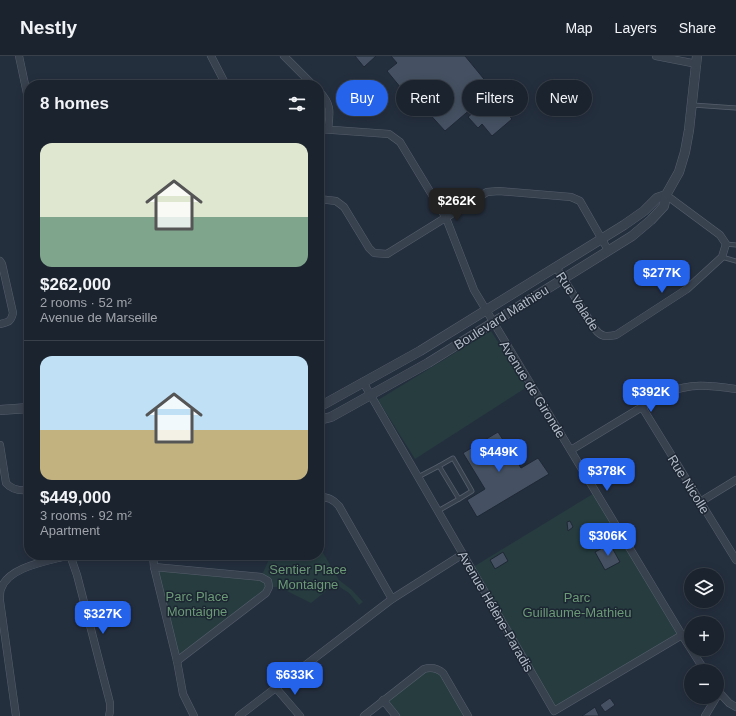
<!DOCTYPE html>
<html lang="en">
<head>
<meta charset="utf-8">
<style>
  body { margin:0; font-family:Helvetica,sans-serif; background:#282f3a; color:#f1f3f6; height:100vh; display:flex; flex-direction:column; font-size:15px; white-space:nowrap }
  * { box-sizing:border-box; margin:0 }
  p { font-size:13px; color:#a0a4aa }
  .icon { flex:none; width:22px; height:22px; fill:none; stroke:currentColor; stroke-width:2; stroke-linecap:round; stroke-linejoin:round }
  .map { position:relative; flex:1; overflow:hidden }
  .drawer { position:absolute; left:24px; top:24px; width:300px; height:480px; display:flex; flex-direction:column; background:#1b232e; border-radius:16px; box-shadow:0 2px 10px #0003,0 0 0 1px #39404a }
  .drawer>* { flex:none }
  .hud { position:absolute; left:336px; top:24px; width:340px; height:36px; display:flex; gap:8px }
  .buttons { position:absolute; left:684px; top:512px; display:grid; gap:8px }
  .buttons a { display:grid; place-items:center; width:40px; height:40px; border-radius:50%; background:#1b232e; box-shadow:0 2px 10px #0003,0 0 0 1px #39404a; font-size:20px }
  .price { position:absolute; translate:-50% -34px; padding:0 9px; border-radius:8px; background:#2563eb; color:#fff; font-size:13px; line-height:26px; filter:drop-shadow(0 1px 2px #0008) }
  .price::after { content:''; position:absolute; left:50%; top:24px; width:12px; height:9px; margin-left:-6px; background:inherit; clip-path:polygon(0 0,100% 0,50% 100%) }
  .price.on { background:#222; color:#fff }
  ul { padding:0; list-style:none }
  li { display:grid; align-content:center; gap:8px; height:212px; padding:0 16px }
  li+li { border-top:1px solid #39404a }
  li span { display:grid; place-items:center; height:124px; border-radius:12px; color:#555 }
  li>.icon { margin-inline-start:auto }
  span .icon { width:72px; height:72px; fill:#fffc; stroke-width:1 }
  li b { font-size:17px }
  h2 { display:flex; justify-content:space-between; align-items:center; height:48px; padding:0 16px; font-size:17px }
  .chip { padding:0 14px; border-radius:18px; background:#1b232e; box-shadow:0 2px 10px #0003,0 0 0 1px #39404a; font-size:14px; line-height:36px }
  .chip.on { background:#2563eb; color:#fff }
  header { display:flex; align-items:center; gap:24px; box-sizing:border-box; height:56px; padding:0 20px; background:#1b232e; border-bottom:1px solid #39404a }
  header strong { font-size:19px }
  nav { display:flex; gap:22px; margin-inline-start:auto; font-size:14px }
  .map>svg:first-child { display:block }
</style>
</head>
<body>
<header>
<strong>Nestly</strong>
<nav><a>Map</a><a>Layers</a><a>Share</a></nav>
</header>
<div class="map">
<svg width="736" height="660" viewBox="0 0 736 660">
  <rect width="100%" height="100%" fill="#242f3e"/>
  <g fill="#263c3f">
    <path d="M491,275L527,331L415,403L378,344Z"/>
    <path d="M596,436L682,579L554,655L470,513Z"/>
    <path d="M319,490L339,524L352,534L363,546L359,549L349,537L335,528L311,547L279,531H269L177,605L154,511L261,521L271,499H319Z"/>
    <path d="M424,613L439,614L468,660H396L383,644Z"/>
  </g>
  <g fill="#455162" stroke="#1f2835">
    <path d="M355,0H376L364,11Z"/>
    <path d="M391,0H465L493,34L445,75L425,53L419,59L413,51L415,49L387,15L397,7Z"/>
    <path d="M494,42L512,63L492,80L482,68L478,72L468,61L487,45L488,47Z"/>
    <path d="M498,376L521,412L538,402L549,418L477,461L467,444L485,433L463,397Z"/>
    <path d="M570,465L573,471L568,475L567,466Z"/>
    <path d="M610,488L620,506L605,514L595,496Z"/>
    <path d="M503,496L508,505L495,513L490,504Z"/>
    <path d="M610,642L615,649L605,656L600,649Z"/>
    <path d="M595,651L599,660H582Z"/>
  </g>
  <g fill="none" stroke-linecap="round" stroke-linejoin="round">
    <g stroke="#565f6c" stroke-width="5">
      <g id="service">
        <path d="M693,49L736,52"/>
        <path d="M726,188L736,189"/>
        <path d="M722,201L736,205"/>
        <path d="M439,410L453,402L472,435L459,443"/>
        <path d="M418,421L439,410L459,443L438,455"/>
      </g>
    </g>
    <g stroke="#565f6c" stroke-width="8">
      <g id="minor">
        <path d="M19,0L29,47"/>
        <path d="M211,0L226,29"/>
        <path d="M284,0L313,29"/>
        <path d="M656,0L697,8"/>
        <path d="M319,35C332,49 330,56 328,73"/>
        <path d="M319,73L389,78L400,86L446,162L474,234L682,579L705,615"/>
        <path d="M319,143L336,145L344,151L369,192L374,197L387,198L487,136L499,135L571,141L580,145L608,194"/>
        <path d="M0,205L2,208L13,257C11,266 8,266 0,268"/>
        <path d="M556,211L595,273C601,281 606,281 616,279L687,233L722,201L726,188L720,179L666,139"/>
        <path d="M363,326L554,655L682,579"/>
        <path d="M642,351L736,504"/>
        <path d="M0,389L6,427C12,434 20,435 29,434"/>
        <path d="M571,394L665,337C692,327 708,329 736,333"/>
        <path d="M319,441C328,441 333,443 339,450L392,543"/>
        <path d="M700,446L736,424"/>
        <path d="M70,499L77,519L110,647V655L109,660"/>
        <path d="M153,499L154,511L177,605L183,638L194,660"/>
        <path d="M154,511L261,521L268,525L269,531L266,537L177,605"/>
        <path d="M0,542C0,539 0,535 1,533C8,510 50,505 70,499"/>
        <path d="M0,545L16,660"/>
        <path d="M276,632L300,660"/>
        <path d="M717,634L729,647L736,651"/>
        <path d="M383,644L396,660"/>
        <path d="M239,660L392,543L463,498"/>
        <path d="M364,660L424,613C431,611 437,612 443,617L468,660"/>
        <path d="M705,660L719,637"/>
      </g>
    </g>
    <g stroke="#565f6c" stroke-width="10">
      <g id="tertiary">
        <path d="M319,351L420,295L624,169L644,155L657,142L666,139"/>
        <path d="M0,354L29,352"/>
        <path d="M319,364L331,361L428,307L632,180L651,164L664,150L666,139L679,116L685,96L689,74L697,0"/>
      </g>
    </g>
    <use href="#service" stroke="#38414e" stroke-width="3.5"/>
    <use href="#minor" stroke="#38414e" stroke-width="7"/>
    <use href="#tertiary" stroke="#38414e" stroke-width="9"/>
  </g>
  <g text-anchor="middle" stroke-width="3" stroke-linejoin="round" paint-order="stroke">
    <g font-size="13" fill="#b4bcc9" stroke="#1d2633">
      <text transform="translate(578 245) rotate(57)" y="5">Rue Valade</text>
      <text transform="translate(501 261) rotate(-32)" y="5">Boulevard Mathieu</text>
      <text transform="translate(533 333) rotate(58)" y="5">Avenue de Gironde</text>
      <text transform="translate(689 428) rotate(58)" y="5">Rue Nicolle</text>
      <text transform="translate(496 555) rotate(60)" y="5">Avenue Hélène-Paradis</text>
    </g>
    <g font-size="13" fill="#6b9a76" stroke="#1d2633">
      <text x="308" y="518">Sentier Place<tspan x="308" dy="15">Montaigne</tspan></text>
      <text x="197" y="545">Parc Place<tspan x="197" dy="15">Montaigne</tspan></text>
      <text x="577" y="546">Parc<tspan x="577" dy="15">Guillaume-Mathieu</tspan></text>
    </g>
  </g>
</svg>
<div class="buttons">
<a><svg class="icon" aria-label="layers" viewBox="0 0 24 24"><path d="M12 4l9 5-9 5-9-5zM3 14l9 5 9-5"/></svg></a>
<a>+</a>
<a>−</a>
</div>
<b class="price on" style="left:457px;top:166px">$262K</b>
<b class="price" style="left:662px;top:238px">$277K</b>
<b class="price" style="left:651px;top:357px">$392K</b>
<b class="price" style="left:499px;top:417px">$449K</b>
<b class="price" style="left:607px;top:436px">$378K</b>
<b class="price" style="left:608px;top:501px">$306K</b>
<b class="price" style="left:103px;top:579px">$327K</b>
<b class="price" style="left:295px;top:640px">$633K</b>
<div class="hud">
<a class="chip on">Buy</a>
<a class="chip">Rent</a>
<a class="chip">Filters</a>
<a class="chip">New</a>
</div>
<section class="drawer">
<h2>8 homes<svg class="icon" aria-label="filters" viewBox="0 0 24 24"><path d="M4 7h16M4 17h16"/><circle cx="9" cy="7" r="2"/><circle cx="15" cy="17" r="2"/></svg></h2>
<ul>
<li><span style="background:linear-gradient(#dfe7d0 60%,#7fa58c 0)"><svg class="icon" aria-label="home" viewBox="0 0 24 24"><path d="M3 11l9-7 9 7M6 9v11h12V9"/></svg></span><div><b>$262,000</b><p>2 rooms · 52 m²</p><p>Avenue de Marseille</p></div></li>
<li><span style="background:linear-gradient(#bfe0f5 60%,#c2b280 0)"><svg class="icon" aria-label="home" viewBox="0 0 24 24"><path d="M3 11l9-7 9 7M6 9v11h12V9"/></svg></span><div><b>$449,000</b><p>3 rooms · 92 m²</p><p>Apartment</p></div></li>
</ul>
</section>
</div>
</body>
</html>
